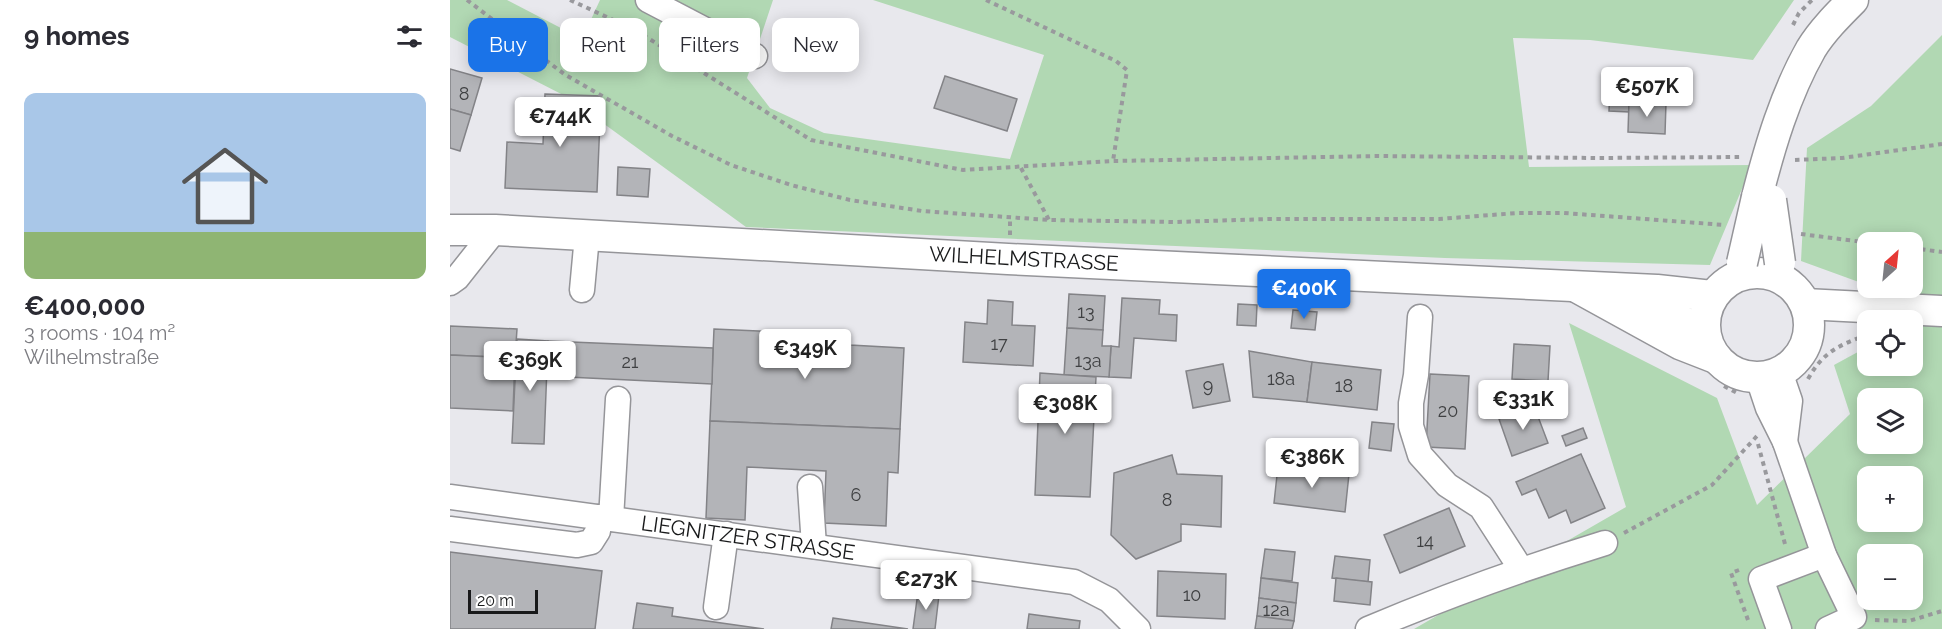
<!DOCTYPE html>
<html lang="en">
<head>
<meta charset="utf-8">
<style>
  body { margin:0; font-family:Raleway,sans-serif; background:#f7f7f7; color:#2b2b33; height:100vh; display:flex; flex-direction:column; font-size:22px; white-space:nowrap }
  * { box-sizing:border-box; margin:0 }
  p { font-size:20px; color:#7c7c81 }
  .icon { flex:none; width:33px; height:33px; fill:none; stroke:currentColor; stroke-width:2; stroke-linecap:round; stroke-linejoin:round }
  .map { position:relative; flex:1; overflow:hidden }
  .drawer { display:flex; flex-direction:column; background:#fff; width:450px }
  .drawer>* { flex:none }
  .guide { position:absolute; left:18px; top:18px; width:570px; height:54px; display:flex; gap:12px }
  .needle { width:39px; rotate:27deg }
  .buttons { position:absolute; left:1407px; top:232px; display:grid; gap:12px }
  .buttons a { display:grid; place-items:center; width:66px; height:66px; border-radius:12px; background:#fff; box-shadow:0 3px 15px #0003; font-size:30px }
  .scale { position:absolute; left:18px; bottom:15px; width:70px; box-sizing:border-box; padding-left:6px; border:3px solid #18191a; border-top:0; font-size:16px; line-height:21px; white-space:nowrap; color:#18191a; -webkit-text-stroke:4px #fff; paint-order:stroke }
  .price { position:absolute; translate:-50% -51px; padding:0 14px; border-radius:6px; background:#fff; color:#222; font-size:20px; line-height:39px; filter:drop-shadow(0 2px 3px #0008) }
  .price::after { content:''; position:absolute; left:50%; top:36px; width:18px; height:14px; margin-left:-9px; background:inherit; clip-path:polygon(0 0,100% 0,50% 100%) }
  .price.active { background:#1a73e8; color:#fff }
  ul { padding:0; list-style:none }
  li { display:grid; align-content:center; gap:12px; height:318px; padding:0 24px }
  li span { display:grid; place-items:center; height:186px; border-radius:12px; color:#555 }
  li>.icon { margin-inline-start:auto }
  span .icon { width:108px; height:108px; fill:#fffc; stroke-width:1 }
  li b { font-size:26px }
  h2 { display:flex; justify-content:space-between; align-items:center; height:72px; padding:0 24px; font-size:26px }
  .pill { padding:0 21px; border-radius:12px; background:#fff; box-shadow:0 3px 15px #0003; font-size:21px; line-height:54px }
  .pill.active { background:#1a73e8; color:#fff }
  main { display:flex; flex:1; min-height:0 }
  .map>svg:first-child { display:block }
</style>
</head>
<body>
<main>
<section class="drawer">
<h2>9 homes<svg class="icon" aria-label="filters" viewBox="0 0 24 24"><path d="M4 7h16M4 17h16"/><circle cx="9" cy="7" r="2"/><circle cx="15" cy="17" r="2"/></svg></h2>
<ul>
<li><span style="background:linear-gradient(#a9c7e8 75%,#8fb573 0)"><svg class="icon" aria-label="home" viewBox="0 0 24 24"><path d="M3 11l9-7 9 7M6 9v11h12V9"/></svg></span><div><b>€400,000</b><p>3 rooms · 104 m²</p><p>Wilhelmstraße</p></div></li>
</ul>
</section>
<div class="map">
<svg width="1492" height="629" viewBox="0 0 1492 629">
  <rect width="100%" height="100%" fill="#e8e8ed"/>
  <g fill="#b1d8b3" fill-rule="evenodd">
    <path d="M0,0H57L132,39L150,0H323L297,78L320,108L374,133L560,159L594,55L423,0H1344L1303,60L1140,40L1063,38L1079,167L1302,165L1260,265L995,258L296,227L117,97L0,37Z"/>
    <path d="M1492,35V629H964L1176,507L1119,323L1267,398L1307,505L1400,414L1384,365L1417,347L1418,366H1462V321H1434L1422,288H1462V243H1418L1417,285L1351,261L1357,148L1421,106ZM1418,399H1462V444H1418ZM1418,477H1462V522H1418ZM1418,555H1462V600H1418Z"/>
  </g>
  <g fill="#b3b4b8" stroke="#838387" stroke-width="1.5">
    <path d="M0,69L32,78L21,115L0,109Z"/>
    <path d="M495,76L567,99L557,131L484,108Z"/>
    <path d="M1160,88L1180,89L1179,112L1159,111Z"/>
    <path d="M95,94L151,96L147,192L55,188L57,142L93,144Z"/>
    <path d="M1179,101L1216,103L1215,134L1178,132Z"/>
    <path d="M0,109L21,115L10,151L0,148Z"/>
    <path d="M168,167L200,169L198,197L167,195Z"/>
    <path d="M619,294L655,296L653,330L617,328Z"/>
    <path d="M672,298L710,300L709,314L727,315L726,341L684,338L681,378L659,377L661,346L669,347Z"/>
    <path d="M538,300L563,302L562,325L585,326L583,366L513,362L515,322L537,324Z"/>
    <path d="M788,304L807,305L806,326L787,325Z"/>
    <path d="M843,310L867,312L865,330L841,328Z"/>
    <path d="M0,326L67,329L65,358L0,355Z"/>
    <path d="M617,328L653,330L652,346H661L659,377L614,375Z"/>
    <path d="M264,329L400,335V345L454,348L450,429L260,421Z"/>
    <path d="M67,339L98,341L94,444L62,443Z"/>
    <path d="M98,341L263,348L262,384L97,376Z"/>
    <path d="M1064,344L1100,346L1098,381L1062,379Z"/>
    <path d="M799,351L862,362L857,402L803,397Z"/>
    <path d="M0,355L65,358L63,411L0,408Z"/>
    <path d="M862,362L931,370L927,410L857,402Z"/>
    <path d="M773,364L780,401L743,408L736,371Z"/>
    <path d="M590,373L646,377L640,497L585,495Z"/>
    <path d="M980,374L1019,376L1015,449L976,447Z"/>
    <path d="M1084,406L1098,443L1062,456L1049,419Z"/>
    <path d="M260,421L450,429L448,473L438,472L436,526L374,523L376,471L297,467L295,520L256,518Z"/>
    <path d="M922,422L944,424L941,451L919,448Z"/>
    <path d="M1133,428L1137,438L1116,446L1112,436Z"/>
    <path d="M1131,454L1155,508L1121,523L1116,510L1099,518L1086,489L1072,495L1066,482Z"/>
    <path d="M722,455L727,474L772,476L771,527L731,524V541L686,559L661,535L664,473Z"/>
    <path d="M828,466L899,474L895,512L824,503Z"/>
    <path d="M999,508L1015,546L950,573L934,535Z"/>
    <path d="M815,549L845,552L842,581L811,578Z"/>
    <path d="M0,552L152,571L145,629H0Z"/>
    <path d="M885,556L920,560L918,582L882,578Z"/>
    <path d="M708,571L776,574L775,619L707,616Z"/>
    <path d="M811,578L848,583L846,603L809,598Z"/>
    <path d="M886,578L922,582L920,605L884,601Z"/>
    <path d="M468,592L489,595L485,629H463Z"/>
    <path d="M809,598L846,603L844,621L807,616Z"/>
    <path d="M187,603L223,608L222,616L314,629H183Z"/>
    <path d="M579,614L630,621L629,629H577Z"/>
    <path d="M807,616L844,621L842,629H805Z"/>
    <path d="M383,618L458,629H381Z"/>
  </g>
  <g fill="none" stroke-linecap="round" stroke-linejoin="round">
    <g stroke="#959599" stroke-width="27">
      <g id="minor">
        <path d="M198,0L305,56"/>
        <path d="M0,283L7,278L45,230"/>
        <path d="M1120,287L1229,347L1270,363"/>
        <path d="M132,290L137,236"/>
        <path d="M970,317L966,375L961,403V426L970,455L997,485L1031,507L1071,569"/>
        <path d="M1330,372L1340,401L1335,442"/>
        <path d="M1308,378L1318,408L1335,442L1374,555L1404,617L1378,629"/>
        <path d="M360,487L364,546"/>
        <path d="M0,497L624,582L659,600L688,629"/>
        <path d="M161,519L168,399"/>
        <path d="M0,529L127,545L141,542L148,531L149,517"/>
        <path d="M266,607L276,534"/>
        <path d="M918,629C996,596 1074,568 1155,543"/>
        <path d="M1329,629L1311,579L1374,555"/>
      </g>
    </g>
    <g stroke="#959599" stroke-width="33">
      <g id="major">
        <path d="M1307,197C1320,146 1335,95 1361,49C1372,31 1388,15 1403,0"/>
        <path d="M0,230H45L558,259L1207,290L1262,296"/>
        <circle cx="1307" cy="325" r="52"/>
        <path d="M1167,296L1254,330"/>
        <path d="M1355,304L1492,311"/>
      </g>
    </g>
    <g stroke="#99999d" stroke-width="4" stroke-dasharray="4.5 4.5" stroke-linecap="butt">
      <path d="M17,0L114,74L222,136L281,165L341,185L400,200L472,211L599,220L725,222L820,219H989L1067,213H1114L1275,225"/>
      <path d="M120,0L185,30L361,140L513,170L663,161L928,156L1149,158L1290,157"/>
      <path d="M536,0L666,61L677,70L663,161"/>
      <path d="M1343,25L1349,13L1362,0"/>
      <path d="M1345,160L1392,158L1492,144"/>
      <path d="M571,168L599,220"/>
      <path d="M1351,234L1421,243"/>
      <path d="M560,235V217"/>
      <path d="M1462,248L1492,252"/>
      <path d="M1358,379C1373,352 1389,345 1417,335"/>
      <path d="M1274,386L1289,394"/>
      <path d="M1308,444L1335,544"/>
      <path d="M1174,533L1262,485L1307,436"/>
      <path d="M1289,570L1281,573L1298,620"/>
      <path d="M1425,620L1459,621L1492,611"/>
    </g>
    <use href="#minor" stroke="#fff" stroke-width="24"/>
    <use href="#major" stroke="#fff" stroke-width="30"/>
    <g stroke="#959599" stroke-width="33" stroke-linecap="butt">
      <g id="major-bridge">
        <path d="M1321,200L1330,263"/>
        <path d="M1292,263L1307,197"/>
      </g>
    </g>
    <use href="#major-bridge" stroke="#fff" stroke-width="30"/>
  </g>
  <g text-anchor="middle" stroke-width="4.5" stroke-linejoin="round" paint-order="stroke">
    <g font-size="18" fill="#3f4042">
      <text x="14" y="100">8</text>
      <text x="636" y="318">13</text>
      <text x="549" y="350">17</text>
      <text x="638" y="367">13a</text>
      <text x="180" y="368">21</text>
      <text x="831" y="385">18a</text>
      <text x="758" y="392">9</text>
      <text x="894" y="392">18</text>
      <text x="998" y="417">20</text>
      <text x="406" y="501">6</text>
      <text x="717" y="506">8</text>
      <text x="975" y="547">14</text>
      <text x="742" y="601">10</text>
      <text x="826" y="616">12a</text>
    </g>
    <g font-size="21" fill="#18191a" stroke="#fff">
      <text transform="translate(574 259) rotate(3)" y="7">WILHELMSTRASSE</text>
      <text transform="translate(298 538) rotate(8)" y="7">LIEGNITZER STRASSE</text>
    </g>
  </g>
</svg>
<div class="buttons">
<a><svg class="needle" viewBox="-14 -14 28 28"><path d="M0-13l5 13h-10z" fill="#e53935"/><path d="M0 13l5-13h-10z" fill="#7c7c81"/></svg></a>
<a><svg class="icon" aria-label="locate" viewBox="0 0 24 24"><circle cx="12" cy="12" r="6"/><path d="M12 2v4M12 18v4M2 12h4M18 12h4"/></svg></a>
<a><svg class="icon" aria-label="layers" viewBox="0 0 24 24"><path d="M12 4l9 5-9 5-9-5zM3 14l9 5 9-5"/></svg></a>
<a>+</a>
<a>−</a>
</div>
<div class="scale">20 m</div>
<b class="price" style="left:1197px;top:118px">€507K</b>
<b class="price" style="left:110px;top:148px">€744K</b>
<b class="price active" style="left:854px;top:320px">€400K</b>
<b class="price" style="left:355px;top:380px">€349K</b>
<b class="price" style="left:80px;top:392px">€369K</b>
<b class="price" style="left:1073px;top:431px">€331K</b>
<b class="price" style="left:615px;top:435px">€308K</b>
<b class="price" style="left:862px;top:489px">€386K</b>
<b class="price" style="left:476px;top:611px">€273K</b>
<div class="guide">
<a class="pill active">Buy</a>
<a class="pill">Rent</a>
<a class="pill">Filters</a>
<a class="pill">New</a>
</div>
</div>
</main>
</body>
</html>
